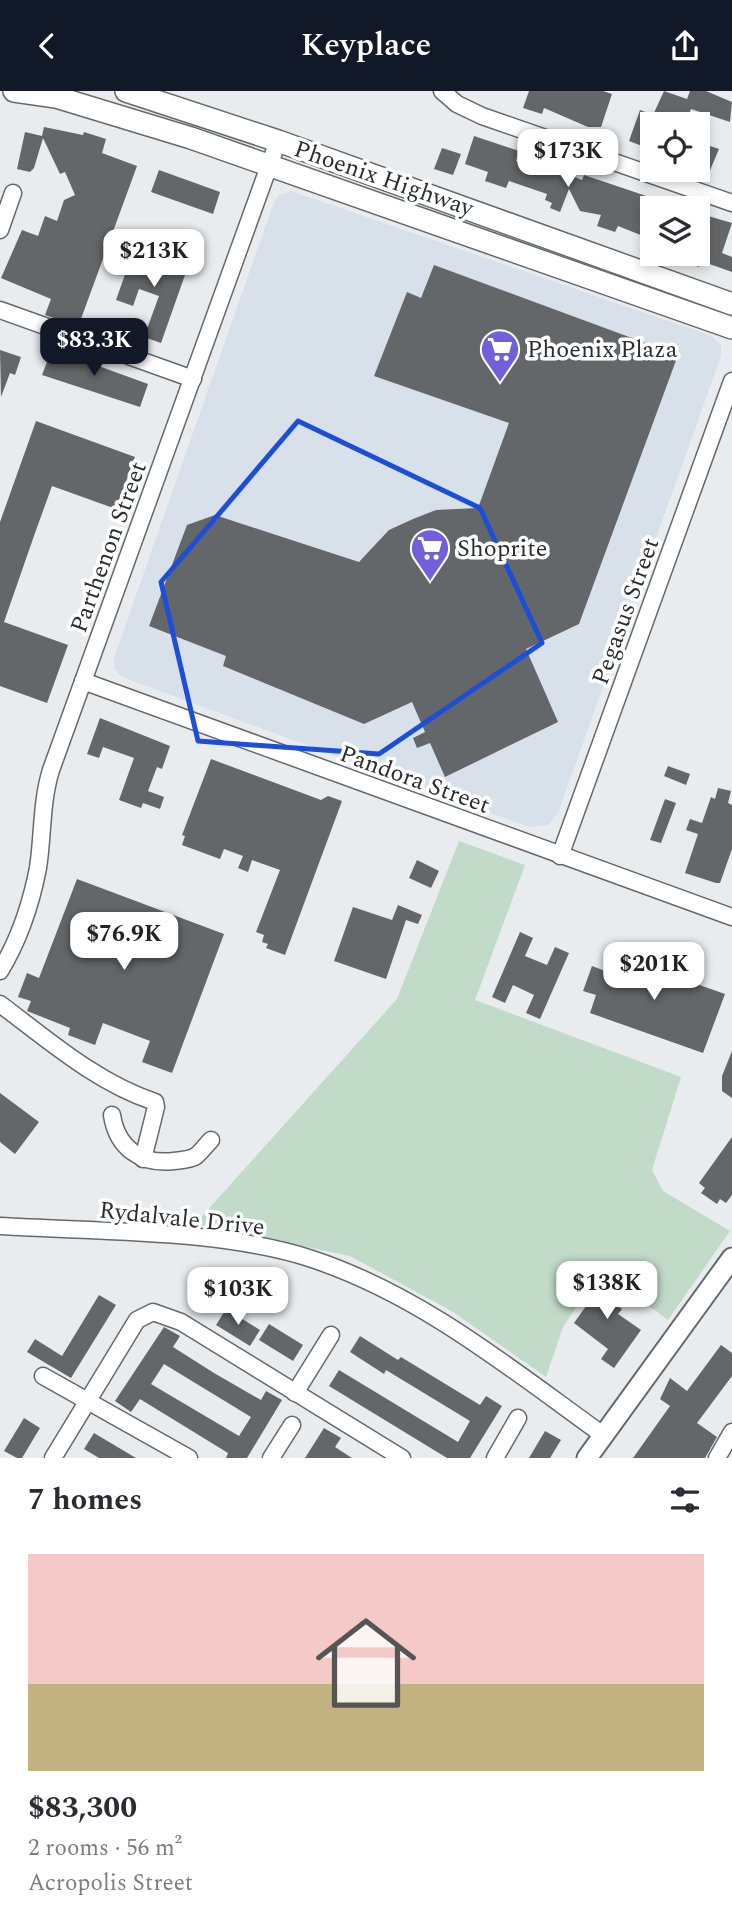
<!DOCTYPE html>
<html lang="en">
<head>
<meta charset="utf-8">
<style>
  body { margin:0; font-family:Spectral,serif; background:#f2f2f3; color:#2b2b33; height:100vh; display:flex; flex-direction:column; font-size:26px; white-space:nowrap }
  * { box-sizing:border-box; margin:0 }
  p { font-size:23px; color:#7c7c81 }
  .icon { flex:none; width:38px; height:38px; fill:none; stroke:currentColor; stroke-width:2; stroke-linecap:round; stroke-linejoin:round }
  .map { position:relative; height:1367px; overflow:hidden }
  .drawer { display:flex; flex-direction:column; background:#fff; flex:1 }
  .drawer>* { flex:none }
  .tools { position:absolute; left:640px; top:21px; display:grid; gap:14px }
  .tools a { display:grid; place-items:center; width:70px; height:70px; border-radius:0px; background:#fff; box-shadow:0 4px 10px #0003; font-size:35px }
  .price { position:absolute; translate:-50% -60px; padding:0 16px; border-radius:14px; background:#fff; color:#222; font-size:23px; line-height:46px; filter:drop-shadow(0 2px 4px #0008) }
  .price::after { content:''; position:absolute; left:50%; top:42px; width:21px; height:16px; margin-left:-10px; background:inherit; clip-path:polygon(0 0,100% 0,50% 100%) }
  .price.current { background:#111827; color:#fff }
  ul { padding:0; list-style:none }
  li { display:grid; align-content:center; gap:14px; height:371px; padding:0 28px }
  li span { display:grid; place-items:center; height:217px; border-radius:0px; color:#555 }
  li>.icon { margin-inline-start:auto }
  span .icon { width:126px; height:126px; fill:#fffc; stroke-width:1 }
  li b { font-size:30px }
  h2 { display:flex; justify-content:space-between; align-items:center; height:84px; padding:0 28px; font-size:30px }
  header { display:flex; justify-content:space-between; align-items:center; height:91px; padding:0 28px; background:#111827; color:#fff; font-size:32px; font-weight:600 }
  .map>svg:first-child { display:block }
</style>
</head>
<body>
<header><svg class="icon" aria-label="back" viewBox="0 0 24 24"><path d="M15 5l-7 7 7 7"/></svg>Keyplace<svg class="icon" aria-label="share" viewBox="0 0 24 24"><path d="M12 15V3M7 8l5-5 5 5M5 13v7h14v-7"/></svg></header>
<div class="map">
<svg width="732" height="1367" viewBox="0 0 732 1367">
  <rect width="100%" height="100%" fill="#e9ecef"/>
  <path fill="#d8e0e9" d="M291,100L712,245L721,254V265L558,722L548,734L529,736L122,586L114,577V567L274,111L279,104Z"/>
  <path fill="#c1dbc8" d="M459,750L525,774L475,909L681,986L652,1079L663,1100L730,1140L668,1229L601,1179L563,1236L546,1286L453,1221L350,1165L195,1133L397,908Z"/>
  <g fill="#646769" fill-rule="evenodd">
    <path d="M529,0H603L612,3L601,36H588L544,17L542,23L523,17Z"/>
    <path d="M664,0L687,8L690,0H706L732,11L730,31L691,18L685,33H653L650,58L629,50L640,19L653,24Z"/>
    <path d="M44,36L83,44L84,41L106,48L102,62L137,75L78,236L45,224L51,208L1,187L22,139L38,145L45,125L57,130L64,109L75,104L65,81L60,83L43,47L34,77L30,81L17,78L25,41L42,45Z"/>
    <path d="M474,45L519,60L516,70L536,78L538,72L582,89L584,84L682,117H653V134L648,147L618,135L615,141L597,135L601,124L580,120L569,98L560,121L550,117L552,112L545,109L547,103L509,90L506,97L485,90L488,81L465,73Z"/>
    <path d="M698,51L719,58L708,84L697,80Z"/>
    <path d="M442,57L461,63L453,84L434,78Z"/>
    <path d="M159,79L220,101L213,123L151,101Z"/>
    <path d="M698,122L732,132L722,162L732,166V181L701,170L699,176L668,164L698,163Z"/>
    <path d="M134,158L151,164L147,176L167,183L175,161L191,167L161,252L144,246L159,205L139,198L133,215L116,209Z"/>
    <path d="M434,174L678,264L579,533L526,558L558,631L445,686L430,652L417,657L413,647L425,641L412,611L364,633L223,575L226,565L149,535L187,434L215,424L359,471L389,439L413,428L436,419L478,417L509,332L374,285L407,201L421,207Z"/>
    <path d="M52,258L148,293L140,316L42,284Z"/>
    <path d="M0,259L21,266L15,284L10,282L1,306Z"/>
    <path d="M36,330L135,366L116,418L52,395L35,442L4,531L68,554L47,612L0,595V431Z"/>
    <path d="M100,627L170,655L162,678L157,676L148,700L164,706L160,718L143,712L141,717L119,709L134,667L103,656L99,667L87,663Z"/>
    <path d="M211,668L321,709L328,705L342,710L285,864L266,857L268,853L262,851L264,844L256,841L280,779L252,769L248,781L238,777L243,765L224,758L220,768L182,754L185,745L182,744Z"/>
    <path d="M668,675L690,683L686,694L664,685Z"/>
    <path d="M718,697L731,700L728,712L732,714V758L720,792H716L685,782L698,743L686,739L690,728L702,732L711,706L715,708Z"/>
    <path d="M665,708L676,712L661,752L650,749Z"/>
    <path d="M417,769L439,780L431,797L409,787Z"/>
    <path d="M77,788L224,843L172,982L142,971L150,950L103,932L95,954L68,944L70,937L27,920L31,910L18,906L27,882L39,887Z"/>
    <path d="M398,814L422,824L418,833L406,829L386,888L334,870L353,816L392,829Z"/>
    <path d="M520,841L533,847L525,865L547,874L555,856L569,862L540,928L526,922L534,904L513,894L505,912L492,906Z"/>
    <path d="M611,863L725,903L703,962L590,922L596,904L583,900L592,875L605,880Z"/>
    <path d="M732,960V1007L722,1000V985Z"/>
    <path d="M0,1002L39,1031L15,1063L0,1051Z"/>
    <path d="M732,1046V1104L726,1112L720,1108L717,1113L701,1102L705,1097L699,1092Z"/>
    <path d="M598,1182L622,1199L613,1212L622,1218L618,1223L641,1239L614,1277L601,1268L608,1258L574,1232L596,1201L588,1195Z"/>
    <path d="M99,1204L116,1214L71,1287L27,1261L35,1248L62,1265Z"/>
    <path d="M226,1218L260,1239L250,1255L216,1234Z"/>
    <path d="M269,1233L303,1254L293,1270L259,1249Z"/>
    <path d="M164,1236L180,1245L173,1256L214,1282L261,1309L266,1300L282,1309L247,1367H226L228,1362L140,1308L131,1321L115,1310ZM164,1273L251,1326L239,1345L151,1293Z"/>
    <path d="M360,1245L398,1269L401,1266L480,1314L486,1305L502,1315L470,1367H447L329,1295L339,1279L458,1351L470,1330L386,1279L384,1283L350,1261Z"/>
    <path d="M721,1254L732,1262V1285L697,1332L717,1346L705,1367H633L670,1315L660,1308L670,1287L687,1300Z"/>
    <path d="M24,1327L40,1337L22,1367H17L4,1360Z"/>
    <path d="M324,1337L341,1347L335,1356L352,1367H305Z"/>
    <path d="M545,1340L561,1349L550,1367H529Z"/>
    <path d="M94,1342L136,1367H99L84,1358Z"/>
  </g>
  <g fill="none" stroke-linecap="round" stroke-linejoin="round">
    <g stroke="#66696c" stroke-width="19">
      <g id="minor">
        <path d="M442,0L457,13L482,25L732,112"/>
        <path d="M0,139L13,102"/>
        <path d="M0,219L193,288"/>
        <path d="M83,590L732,826"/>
        <path d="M560,765L732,290"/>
        <path d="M0,880C19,849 31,813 38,777C43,745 41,711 51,679L278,50"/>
        <path d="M0,913C48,949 97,992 155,1011L156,1016L143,1068"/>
        <path d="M112,1024C117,1057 141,1074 174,1070C181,1069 190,1069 196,1065C201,1061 206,1054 211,1049"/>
        <path d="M0,1135C97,1141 221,1138 312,1168C421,1204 511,1278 603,1344"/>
        <path d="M43,1285L189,1367"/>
        <path d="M295,1302L331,1244"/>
        <path d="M53,1367L137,1229L153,1221L181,1231L402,1367"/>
        <path d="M271,1367L292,1334"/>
        <path d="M495,1367L518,1327"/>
        <path d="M717,1367L732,1341"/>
      </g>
    </g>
    <g stroke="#66696c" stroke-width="23">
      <path id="tertiary" d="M587,1367L732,1167"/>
    </g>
    <g stroke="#66696c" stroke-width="24">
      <g id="secondary">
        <path d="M14,0L56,6L191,47L732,237"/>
        <path d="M126,0L278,50L732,213"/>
      </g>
    </g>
    <use href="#minor" stroke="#fff" stroke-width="16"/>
    <use href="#tertiary" stroke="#fff" stroke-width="19"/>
    <use href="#secondary" stroke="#fff" stroke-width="21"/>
  </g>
  <path fill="none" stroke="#1d4ed8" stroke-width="5" stroke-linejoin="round" d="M298,330L480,417L542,552L379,663L198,650L161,491Z"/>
  <defs>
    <g id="supermarket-pin" transform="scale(2.0125)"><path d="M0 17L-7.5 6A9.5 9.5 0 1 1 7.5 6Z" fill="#725fda" stroke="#fff"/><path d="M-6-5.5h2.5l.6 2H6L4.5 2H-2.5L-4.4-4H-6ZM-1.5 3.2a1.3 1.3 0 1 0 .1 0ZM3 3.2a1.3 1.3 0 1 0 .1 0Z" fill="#fff"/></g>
  </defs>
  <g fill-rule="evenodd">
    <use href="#supermarket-pin" x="500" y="258"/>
    <use href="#supermarket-pin" x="430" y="457"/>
  </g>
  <g text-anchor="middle" stroke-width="7" stroke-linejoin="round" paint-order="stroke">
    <g font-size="24" fill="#2c2d2e" stroke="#fff">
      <text transform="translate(384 87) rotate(19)" y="8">Phoenix Highway</text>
      <text transform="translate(108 456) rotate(-70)" y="8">Parthenon Street</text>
      <text transform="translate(625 520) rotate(-70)" y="8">Pegasus Street</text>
      <text transform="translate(415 688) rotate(20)" y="8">Pandora Street</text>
      <text transform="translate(182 1127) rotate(6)" y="8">Rydalvale Drive</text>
    </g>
    <g font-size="24" fill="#2c2d2e" stroke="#fff" text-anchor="start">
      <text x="527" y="266">Phoenix Plaza</text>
      <text x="457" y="465">Shoprite</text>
    </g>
  </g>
</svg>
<div class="tools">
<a><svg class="icon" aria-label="locate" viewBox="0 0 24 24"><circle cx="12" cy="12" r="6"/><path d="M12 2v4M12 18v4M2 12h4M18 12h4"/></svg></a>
<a><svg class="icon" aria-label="layers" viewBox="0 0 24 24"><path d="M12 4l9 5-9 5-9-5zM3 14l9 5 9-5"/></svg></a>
</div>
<b class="price" style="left:568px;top:98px">$173K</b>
<b class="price" style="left:154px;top:198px">$213K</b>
<b class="price current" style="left:94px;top:287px">$83.3K</b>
<b class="price" style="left:124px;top:881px">$76.9K</b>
<b class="price" style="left:654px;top:911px">$201K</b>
<b class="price" style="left:607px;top:1230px">$138K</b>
<b class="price" style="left:238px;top:1236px">$103K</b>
</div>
<section class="drawer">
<h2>7 homes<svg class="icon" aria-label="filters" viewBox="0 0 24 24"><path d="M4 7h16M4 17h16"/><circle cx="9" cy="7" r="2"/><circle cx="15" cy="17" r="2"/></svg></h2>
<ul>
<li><span style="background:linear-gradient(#f6c9c9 60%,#c2b280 0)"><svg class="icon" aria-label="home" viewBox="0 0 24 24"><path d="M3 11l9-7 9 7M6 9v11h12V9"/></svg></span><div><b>$83,300</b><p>2 rooms · 56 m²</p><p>Acropolis Street</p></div></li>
</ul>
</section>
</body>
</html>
